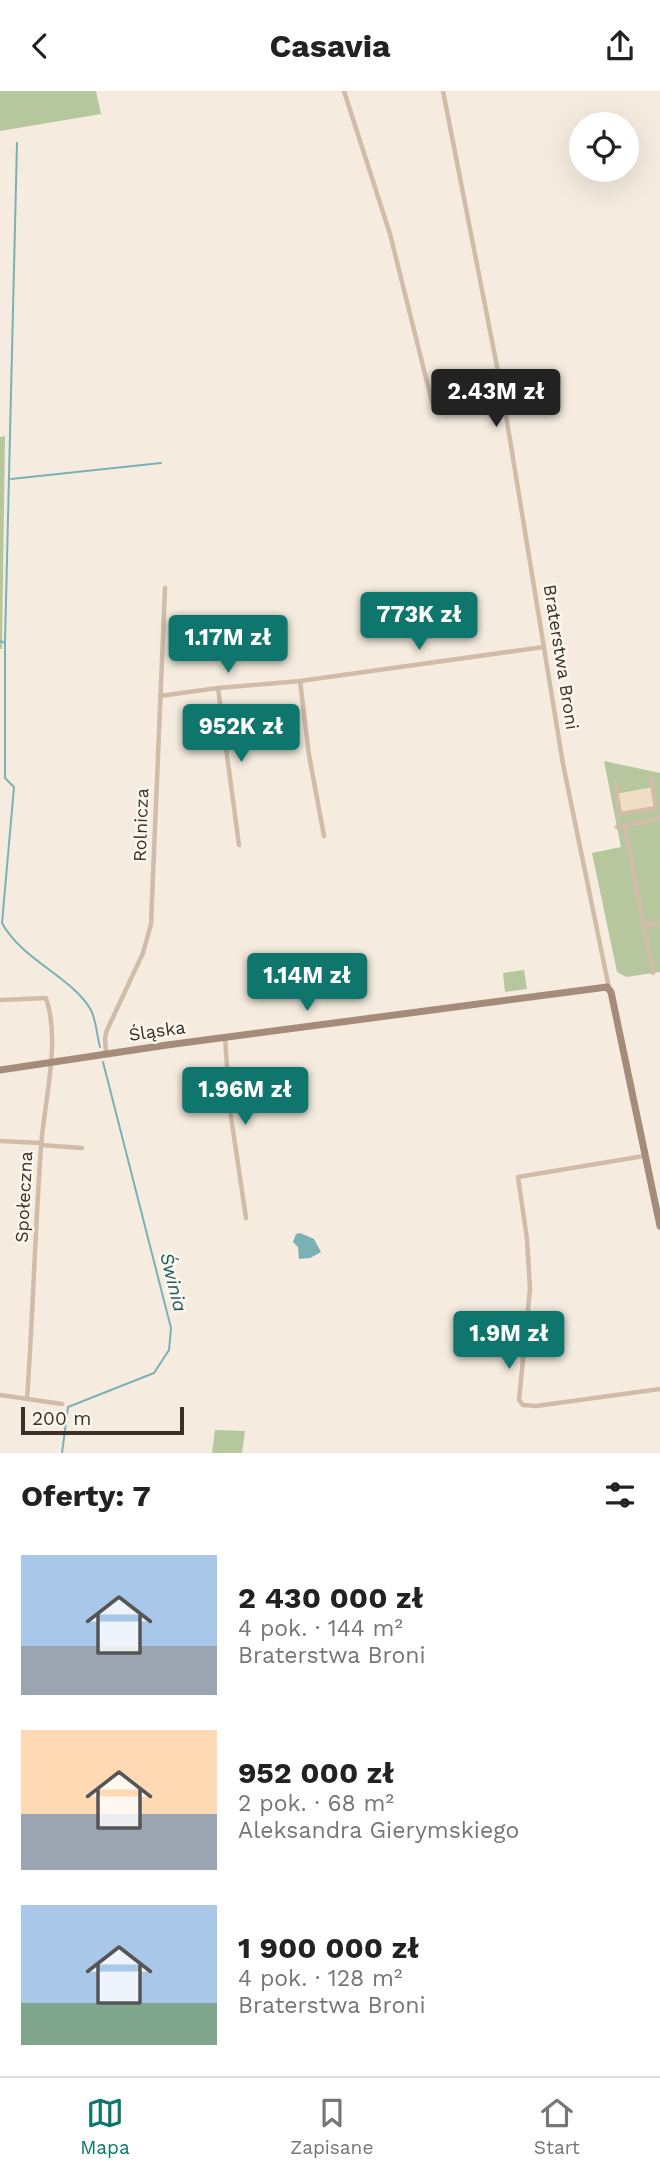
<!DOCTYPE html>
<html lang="pl">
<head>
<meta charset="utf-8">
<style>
  body { margin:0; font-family:"Work Sans",sans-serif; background:#f2f2f2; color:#222; height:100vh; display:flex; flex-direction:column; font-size:26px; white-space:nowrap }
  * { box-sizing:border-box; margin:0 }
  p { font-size:23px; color:#767676 }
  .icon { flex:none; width:38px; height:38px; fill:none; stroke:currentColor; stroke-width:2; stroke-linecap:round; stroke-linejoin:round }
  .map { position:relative; height:1362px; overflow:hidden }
  .side { display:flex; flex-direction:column; background:#fff; flex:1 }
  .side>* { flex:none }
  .tools { position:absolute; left:569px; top:21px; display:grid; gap:14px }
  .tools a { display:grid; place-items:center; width:70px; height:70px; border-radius:50%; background:#fff; box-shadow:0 7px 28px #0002; font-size:35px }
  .scale { position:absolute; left:21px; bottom:18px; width:163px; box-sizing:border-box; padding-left:7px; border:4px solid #3c3029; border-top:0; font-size:19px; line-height:24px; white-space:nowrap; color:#3c3029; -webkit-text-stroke:5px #fcf6ed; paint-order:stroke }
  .price { position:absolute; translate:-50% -60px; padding:0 16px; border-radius:7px; background:#0f766e; color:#fff; font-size:23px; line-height:46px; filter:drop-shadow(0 2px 4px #0008) }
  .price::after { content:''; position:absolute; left:50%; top:42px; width:21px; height:16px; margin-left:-10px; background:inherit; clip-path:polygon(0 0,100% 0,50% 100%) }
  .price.active { background:#222; color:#fff }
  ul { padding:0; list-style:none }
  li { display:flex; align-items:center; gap:21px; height:175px; padding:0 21px }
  li span { display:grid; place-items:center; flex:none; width:196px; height:140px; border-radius:0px; color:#555 }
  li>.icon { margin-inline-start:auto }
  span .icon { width:84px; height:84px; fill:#fffc; stroke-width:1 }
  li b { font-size:30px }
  h2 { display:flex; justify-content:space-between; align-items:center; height:84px; padding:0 21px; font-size:30px }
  header { display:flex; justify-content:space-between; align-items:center; height:91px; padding:0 21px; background:#fff; font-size:32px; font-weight:700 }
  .tabs { display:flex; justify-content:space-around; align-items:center; height:98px; border-top:2px solid #e0e0e0; background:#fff; font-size:19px; color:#767676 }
  .tabs a { display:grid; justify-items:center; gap:4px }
  .tabs .active { color:#0f766e }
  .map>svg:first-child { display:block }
</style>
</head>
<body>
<header><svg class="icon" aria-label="back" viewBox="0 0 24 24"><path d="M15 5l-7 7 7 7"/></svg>Casavia<svg class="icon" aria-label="share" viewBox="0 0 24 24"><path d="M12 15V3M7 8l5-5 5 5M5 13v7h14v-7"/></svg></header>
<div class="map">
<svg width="660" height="1362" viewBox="0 0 660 1362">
  <rect width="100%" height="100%" fill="#f5ecdf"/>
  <g fill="#b7c79d">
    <path d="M0,0H96L101,23L0,40Z"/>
    <path d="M5,345L2,558H0V346Z"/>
    <path d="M604,670L660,682V881L626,886L617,881L592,762L621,756Z"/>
    <path d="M524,879L527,898L505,901L503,882Z"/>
    <path d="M215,1339L245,1340L242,1362H212Z"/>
  </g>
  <path fill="#efdec5" d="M653,696L656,717L620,723L616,703Z"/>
  <path fill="#7ab1b6" d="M300,1142L314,1148L321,1161L310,1167L299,1168L298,1156L293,1151L296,1143Z"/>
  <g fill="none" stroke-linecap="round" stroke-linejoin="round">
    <g stroke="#7ab1b6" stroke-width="2">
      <path d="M11,388L161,372"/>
      <path d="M0,550L5,552V687L14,696L2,832C22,869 72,886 91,919C96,929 97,945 100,956"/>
      <path d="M5,552L17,52"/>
      <path d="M62,1362L68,1316L154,1282L169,1259L171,1237L103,971"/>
    </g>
    <g stroke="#d0bca9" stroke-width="4.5">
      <path d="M344,0L390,143L432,311L440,317L503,306"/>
      <path d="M443,0L503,306L563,673L609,897"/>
      <path d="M300,590L309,664L324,745"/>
      <path d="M218,597L239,754"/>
      <path d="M160,605L218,597L300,590L543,556"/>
      <path d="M615,694L620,723L656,717L651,687"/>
      <path d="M624,734L653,882"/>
      <path d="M617,736L660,727"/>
      <path d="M644,835L660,832"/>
      <path d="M0,909L46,907C61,950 44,1011 41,1056C35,1140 33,1224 27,1308"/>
      <path d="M225,947L230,1019L246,1127"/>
      <path d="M106,963L105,947L107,939L143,862L151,833L165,497"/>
      <path d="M0,1050L41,1052"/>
      <path d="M41,1054L82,1057"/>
      <path d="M644,1065L518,1086L527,1148L530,1198L519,1309L523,1314L536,1315L660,1298"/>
      <path d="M0,1304L62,1313"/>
    </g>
    <path stroke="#a48b7a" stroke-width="7" d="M0,979L167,954L607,896L611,901L660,1135"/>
  </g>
  <g text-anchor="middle" stroke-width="5" stroke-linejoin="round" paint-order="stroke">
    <g font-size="18" fill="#3c3029" stroke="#fcf6ed">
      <text transform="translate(561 566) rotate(81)" y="6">Braterstwa Broni</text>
      <text transform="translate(141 734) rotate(-88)" y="6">Rolnicza</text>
      <text transform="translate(157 940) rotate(-8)" y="6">Śląska</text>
      <text transform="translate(24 1106) rotate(-87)" y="6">Społeczna</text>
    </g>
    <g font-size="19" font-style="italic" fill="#1a5b63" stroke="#fcf6ed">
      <text transform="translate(174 1191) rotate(76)" y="7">Świnia</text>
    </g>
  </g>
</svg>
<div class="tools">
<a><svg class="icon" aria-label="locate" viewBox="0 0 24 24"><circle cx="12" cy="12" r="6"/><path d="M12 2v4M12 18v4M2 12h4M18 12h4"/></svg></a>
</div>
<div class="scale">200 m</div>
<b class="price active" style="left:496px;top:338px">2.43M zł</b>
<b class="price" style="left:419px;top:561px">773K zł</b>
<b class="price" style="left:228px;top:584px">1.17M zł</b>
<b class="price" style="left:241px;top:673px">952K zł</b>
<b class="price" style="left:307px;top:922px">1.14M zł</b>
<b class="price" style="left:245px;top:1036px">1.96M zł</b>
<b class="price" style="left:509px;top:1280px">1.9M zł</b>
</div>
<section class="side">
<h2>Oferty: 7<svg class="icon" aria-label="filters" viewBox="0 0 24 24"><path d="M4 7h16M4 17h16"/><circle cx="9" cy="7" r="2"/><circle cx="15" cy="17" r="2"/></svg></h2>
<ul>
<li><span style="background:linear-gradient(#a9c7e8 65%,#9aa5b1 0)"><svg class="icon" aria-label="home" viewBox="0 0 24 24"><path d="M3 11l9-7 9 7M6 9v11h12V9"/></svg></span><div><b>2 430 000 zł</b><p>4 pok. · 144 m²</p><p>Braterstwa Broni</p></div></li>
<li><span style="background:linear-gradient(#ffd9b3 60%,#9aa5b1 0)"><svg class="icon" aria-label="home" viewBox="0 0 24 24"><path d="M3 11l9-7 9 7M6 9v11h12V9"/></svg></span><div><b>952 000 zł</b><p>2 pok. · 68 m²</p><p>Aleksandra Gierymskiego</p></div></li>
<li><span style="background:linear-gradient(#a9c7e8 70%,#7fa58c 0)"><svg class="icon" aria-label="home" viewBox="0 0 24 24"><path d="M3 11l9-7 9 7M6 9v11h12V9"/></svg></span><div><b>1 900 000 zł</b><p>4 pok. · 128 m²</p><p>Braterstwa Broni</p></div></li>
</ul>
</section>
<nav class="tabs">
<a class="active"><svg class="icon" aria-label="map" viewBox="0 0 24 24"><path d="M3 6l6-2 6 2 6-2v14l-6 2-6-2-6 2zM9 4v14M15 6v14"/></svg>Mapa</a>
<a><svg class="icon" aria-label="saved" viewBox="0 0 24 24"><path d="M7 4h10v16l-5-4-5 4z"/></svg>Zapisane</a>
<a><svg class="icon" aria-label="home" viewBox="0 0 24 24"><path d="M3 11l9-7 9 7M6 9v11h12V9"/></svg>Start</a>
</nav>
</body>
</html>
